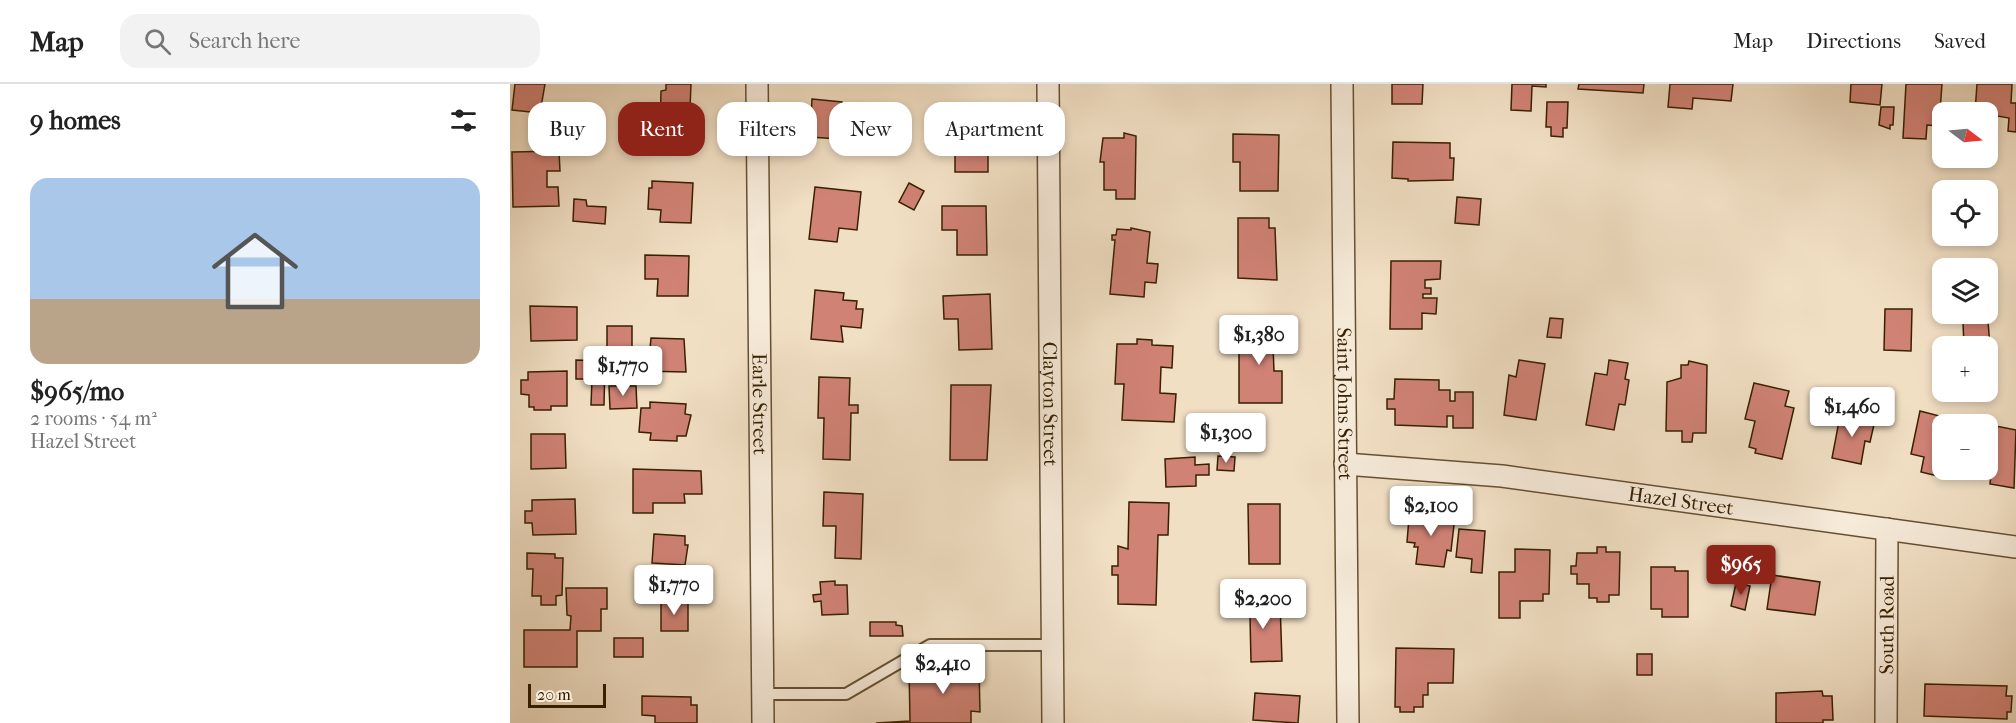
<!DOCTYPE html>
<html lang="en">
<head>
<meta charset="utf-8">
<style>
  body { margin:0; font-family:"IM FELL French Canon",serif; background:#f2f2f2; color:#222; height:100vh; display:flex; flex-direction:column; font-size:22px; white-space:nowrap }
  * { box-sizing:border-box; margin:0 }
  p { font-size:20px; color:#767676 }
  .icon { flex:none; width:33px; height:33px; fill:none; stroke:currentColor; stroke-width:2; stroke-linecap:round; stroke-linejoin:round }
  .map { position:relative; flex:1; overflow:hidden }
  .drawer { display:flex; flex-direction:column; background:#fff; width:510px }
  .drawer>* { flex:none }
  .banner { position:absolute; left:18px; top:18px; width:570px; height:54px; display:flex; gap:12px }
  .needle { width:39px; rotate:106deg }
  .fabs { position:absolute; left:1422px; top:18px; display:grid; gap:12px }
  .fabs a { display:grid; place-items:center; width:66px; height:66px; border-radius:12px; background:#fff; box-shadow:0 3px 9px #0003; font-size:30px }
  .scale { position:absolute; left:18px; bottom:15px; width:78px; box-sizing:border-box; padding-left:6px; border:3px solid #382000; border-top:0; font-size:16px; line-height:21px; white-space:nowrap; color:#382000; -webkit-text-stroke:4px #f6ead9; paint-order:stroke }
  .price { position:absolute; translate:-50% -51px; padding:0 14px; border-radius:6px; background:#fff; color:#222; font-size:20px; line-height:39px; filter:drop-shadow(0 2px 3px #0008) }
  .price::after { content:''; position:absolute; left:50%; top:36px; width:18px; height:14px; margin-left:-9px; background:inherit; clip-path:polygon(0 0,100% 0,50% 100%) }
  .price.selected { background:#8f2418; color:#fff }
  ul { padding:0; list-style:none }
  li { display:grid; align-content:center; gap:12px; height:318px; padding:0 30px }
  li span { display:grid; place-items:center; height:186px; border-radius:18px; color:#555 }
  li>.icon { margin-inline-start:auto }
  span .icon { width:108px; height:108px; fill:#fffc; stroke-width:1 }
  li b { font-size:26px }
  h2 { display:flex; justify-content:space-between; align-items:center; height:72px; padding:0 30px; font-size:26px }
  .pill { padding:0 21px; border-radius:18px; background:#fff; box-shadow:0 3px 9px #0003; font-size:21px; line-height:54px }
  .pill.selected { background:#8f2418; color:#fff }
  header { display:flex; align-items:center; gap:36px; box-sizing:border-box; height:84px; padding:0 30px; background:#fff; border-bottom:2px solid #e0e0e0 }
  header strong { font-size:28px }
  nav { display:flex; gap:33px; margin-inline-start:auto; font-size:21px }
  .search { width:420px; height:54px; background:#f2f2f2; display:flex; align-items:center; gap:15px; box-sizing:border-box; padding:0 21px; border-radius:18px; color:#767676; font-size:22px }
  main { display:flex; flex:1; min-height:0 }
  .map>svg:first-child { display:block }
</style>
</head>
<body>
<header>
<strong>Map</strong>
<div class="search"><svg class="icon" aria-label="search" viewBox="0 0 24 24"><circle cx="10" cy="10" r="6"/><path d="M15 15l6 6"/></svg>Search here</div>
<nav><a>Map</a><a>Directions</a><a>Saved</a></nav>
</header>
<main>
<section class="drawer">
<h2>9 homes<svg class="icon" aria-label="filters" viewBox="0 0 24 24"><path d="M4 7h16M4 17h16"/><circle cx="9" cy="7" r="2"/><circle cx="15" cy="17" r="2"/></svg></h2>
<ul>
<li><span style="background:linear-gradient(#a9c7e8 65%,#b9a48a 0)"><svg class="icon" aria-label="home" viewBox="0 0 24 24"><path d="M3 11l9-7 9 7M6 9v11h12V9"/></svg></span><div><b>$965/mo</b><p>2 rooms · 54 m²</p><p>Hazel Street</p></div></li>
</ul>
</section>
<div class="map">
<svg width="1506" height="639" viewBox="0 0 1506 639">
  <rect width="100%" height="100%" fill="#f1dfc4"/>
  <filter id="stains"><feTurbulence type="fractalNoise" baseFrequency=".00333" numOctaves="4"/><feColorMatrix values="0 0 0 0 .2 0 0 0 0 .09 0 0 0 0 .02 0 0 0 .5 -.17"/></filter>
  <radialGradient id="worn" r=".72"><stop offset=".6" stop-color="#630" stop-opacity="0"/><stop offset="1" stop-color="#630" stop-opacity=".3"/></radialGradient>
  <g fill="#d08275" stroke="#382000" stroke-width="1.5">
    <path d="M5,0H35L30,29L2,26Z"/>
    <path d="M156,0H181L179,48L150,47L151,7L156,6Z"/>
    <path d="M882,0H913L912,20H882Z"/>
    <path d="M1002,0H1036V3L1022,2L1021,27L1001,26Z"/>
    <path d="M1069,0H1134L1133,9L1068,5Z"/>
    <path d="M1160,0H1223L1221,17L1183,14L1182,25L1158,23Z"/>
    <path d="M1341,0H1372L1370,21L1340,18Z"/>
    <path d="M1396,0H1432L1429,42L1417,41L1416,55L1393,54Z"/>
    <path d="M1467,0H1502L1501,19H1506V48L1498,47L1499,34L1465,28Z"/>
    <path d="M302,15L332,18L329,55L300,53Z"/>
    <path d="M1037,18H1058L1057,44H1053V53L1041,52V43H1036Z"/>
    <path d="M1371,23H1384L1383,41H1380V45L1369,41Z"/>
    <path d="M429,33L478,34V88H445V56H429Z"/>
    <path d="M1428,48H1432V74H1448V77H1428Z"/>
    <path d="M614,49L626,52L625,115H606V106H594V78H590L593,54H614Z"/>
    <path d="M723,50L769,51L768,107H730V78H723Z"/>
    <path d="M883,58L940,59V74H944L943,96L898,97V95L882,94Z"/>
    <path d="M49,67L50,87H37V103H48L49,122L3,123L2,68Z"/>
    <path d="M142,97L183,99L181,139L150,138L151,126L138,125L139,104H142Z"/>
    <path d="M399,99L414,107L404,126L389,118Z"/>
    <path d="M305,103L351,108L347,146L329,144L327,158L299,155Z"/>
    <path d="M947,113L971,115L969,141L945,139Z"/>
    <path d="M64,115L76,116L77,122L96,123L95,140L63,137Z"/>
    <path d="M432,122H476L477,171H447V146H432Z"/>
    <path d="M728,134H759V144H765L767,196L728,194Z"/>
    <path d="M621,144L640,148L637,179L648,180L646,199L635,198L634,213L600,210L605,156H602V151H606L607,145L621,146Z"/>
    <path d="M135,171L179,172L178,212H147L148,195H135Z"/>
    <path d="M881,177H931L930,195L915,196V204H921V210H913V214H927L926,230L912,229V245H880Z"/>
    <path d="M305,206L334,209L333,216L347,217L346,225H353L351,244L331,242L333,258L301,255Z"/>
    <path d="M480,210L482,265L449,266L448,235H434L433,212Z"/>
    <path d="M20,222L67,223V256L21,257Z"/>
    <path d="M1375,225H1402L1401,267L1374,266Z"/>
    <path d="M1040,234L1053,235L1051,254L1037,253Z"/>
    <path d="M1478,237L1480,263L1454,262L1453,239Z"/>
    <path d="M97,242H122V268L97,267Z"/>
    <path d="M773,243V262H763L764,287H772V319H729V244Z"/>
    <path d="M141,254L174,255L176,288L130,287L131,265H140Z"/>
    <path d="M627,255L642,256V261L663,262L662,284L651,283L650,309L666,310L664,338L612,336L614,300H605L607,260H627Z"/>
    <path d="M66,276L95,277L94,321H81L82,295H66Z"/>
    <path d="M1009,276L1035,280L1026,336L994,331L999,291L1006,293Z"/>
    <path d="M1099,276L1118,279L1115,295L1119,296L1115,321L1109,320L1104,346L1076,341L1085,289L1097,291Z"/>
    <path d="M1179,277L1197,281L1196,349H1183L1182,358H1172V347H1156L1157,298L1171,294V281H1178Z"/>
    <path d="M57,287V322H41V326H24V323H19V311L11,310V296H18V288Z"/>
    <path d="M309,293L340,294L339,321H348V329H341L340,376L313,375L314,334H308Z"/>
    <path d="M885,295L929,296V306H940V317H945V308H963V344H943V332H937V343L885,341V325H877V315H884Z"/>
    <path d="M1244,299L1279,307L1275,322L1284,324L1272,375L1245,369L1246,365L1239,363L1245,337L1235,335Z"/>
    <path d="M441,301H481L477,376H440Z"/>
    <path d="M99,302H126L127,324L100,325Z"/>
    <path d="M140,318L176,320L175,330L181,331L176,352H167V357L140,356L141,349L129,348L131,324H140Z"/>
    <path d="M1410,327L1441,335V338L1447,340H1432V386H1442L1440,395L1411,388L1414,373L1401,370Z"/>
    <path d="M1344,331L1365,336L1360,358L1355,357L1351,380L1322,374L1330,332L1343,335Z"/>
    <path d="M1481,341L1506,346L1504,404L1480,400L1481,390L1477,389Z"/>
    <path d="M21,350H55L56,384L21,385Z"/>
    <path d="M708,372L725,373L724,387L707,386Z"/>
    <path d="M685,373V381L699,380V391H686V402L656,403L655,375Z"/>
    <path d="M123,385L191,387L192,410H174L175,419H143V429H123Z"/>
    <path d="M314,408L353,410L351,475L325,474L326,442H313Z"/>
    <path d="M65,415L66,450L23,451L22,439H15V427H22V416Z"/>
    <path d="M619,418L659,419L658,451H648L646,521L608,520V491H602V482H608V462L618,465Z"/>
    <path d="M738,420H770V480H739Z"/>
    <path d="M907,428L945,432L941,467L937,466L934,483L906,480L908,463H904L905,459L897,458L899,434H906Z"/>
    <path d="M949,445L975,447L972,489L961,488L962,475L946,473Z"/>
    <path d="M144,450L175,452V461H178L175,481L142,479Z"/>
    <path d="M1087,463H1096V468H1110L1109,511H1099V518H1087V514H1079V500H1067V490H1061V482H1066L1067,469H1087Z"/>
    <path d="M1005,465L1040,466L1039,510H1033V517H1010V534H989V488H1005Z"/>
    <path d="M17,469L45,470V474H53L52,511L46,512V521H31V512H22L23,485H17Z"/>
    <path d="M1141,483H1165V487H1178V533H1152V525H1141Z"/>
    <path d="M1262,491L1310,498L1305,531L1257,525Z"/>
    <path d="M325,497V501H337L338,530L312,531L311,517L304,518L303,511L311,510L310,498Z"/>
    <path d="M1226,499L1240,502L1235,526L1221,522Z"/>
    <path d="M56,504H97V525H91V547H67V583H14V546H60L61,532L57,531Z"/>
    <rect x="151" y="517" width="27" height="30"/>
    <path d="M770,518L772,577L741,578L740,533H726V519Z"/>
    <path d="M360,538H386V541L392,542L393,552H360Z"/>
    <rect x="104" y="554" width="29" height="19"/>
    <path d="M886,564L944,565L943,599H918V611H913V623H904V628H890V623H885Z"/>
    <rect x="1127" y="570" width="15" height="21"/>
    <path d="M399,584H469L470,628L461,627V639H366L400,637Z"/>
    <path d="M1415,600L1497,602L1496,612H1502L1501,628H1497V635L1414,632Z"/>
    <path d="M1312,607L1313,612H1322L1323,636H1313V639H1266V609Z"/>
    <path d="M745,609L790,612L788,639L743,636Z"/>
    <path d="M132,612L181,613V621H187V639H145V632L132,631Z"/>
  </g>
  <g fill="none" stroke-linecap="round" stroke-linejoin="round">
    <g stroke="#665031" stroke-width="14">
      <path id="lane" d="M253,610H336L420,561H543"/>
    </g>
    <g stroke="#665031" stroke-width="24">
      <g id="street">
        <path id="s1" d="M247,0L253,639"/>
        <path id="s2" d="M538,0L543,639"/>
        <path id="s3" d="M832,0L838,639"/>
        <path id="s4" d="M835,380L992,392L1506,463"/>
        <path id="s5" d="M1376,639L1377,445"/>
      </g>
    </g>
    <use href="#lane" stroke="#f6ead9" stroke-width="10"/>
    <use href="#street" stroke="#f6ead9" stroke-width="21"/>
  </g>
  <g text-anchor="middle" stroke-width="4.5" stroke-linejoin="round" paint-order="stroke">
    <g font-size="20" fill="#382000" stroke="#f6ead9">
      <text dy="7" stroke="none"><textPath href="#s1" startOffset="320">Earle Street</textPath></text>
      <text dy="7" stroke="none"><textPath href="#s2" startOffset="320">Clayton Street</textPath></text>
      <text dy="7" stroke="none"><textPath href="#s3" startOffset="320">Saint Johns Street</textPath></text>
      <text dy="7" stroke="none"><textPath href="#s4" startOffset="338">Hazel Street</textPath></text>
      <text dy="7" stroke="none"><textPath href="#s5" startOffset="98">South Road</textPath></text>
    </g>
  </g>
  <rect width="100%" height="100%" filter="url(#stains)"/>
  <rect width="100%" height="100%" fill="url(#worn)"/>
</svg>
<div class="fabs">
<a><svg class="needle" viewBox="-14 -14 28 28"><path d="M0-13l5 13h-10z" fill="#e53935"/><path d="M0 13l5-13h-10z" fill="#767676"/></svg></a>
<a><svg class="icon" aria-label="locate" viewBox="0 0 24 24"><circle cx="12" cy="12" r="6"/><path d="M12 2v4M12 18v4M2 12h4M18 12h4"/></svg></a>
<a><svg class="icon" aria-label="layers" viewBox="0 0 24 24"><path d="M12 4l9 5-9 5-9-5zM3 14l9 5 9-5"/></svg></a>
<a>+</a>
<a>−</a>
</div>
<div class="scale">20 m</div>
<b class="price" style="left:749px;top:282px">$1,380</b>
<b class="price" style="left:113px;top:313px">$1,770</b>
<b class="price" style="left:1342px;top:354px">$1,460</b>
<b class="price" style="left:716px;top:380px">$1,300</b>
<b class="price" style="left:921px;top:453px">$2,100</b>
<b class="price selected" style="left:1231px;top:512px">$965</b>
<b class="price" style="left:164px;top:532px">$1,770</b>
<b class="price" style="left:753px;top:546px">$2,200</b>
<b class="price" style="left:433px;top:611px">$2,410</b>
<div class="banner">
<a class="pill">Buy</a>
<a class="pill selected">Rent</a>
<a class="pill">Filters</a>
<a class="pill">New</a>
<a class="pill">Apartment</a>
</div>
</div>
</main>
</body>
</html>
